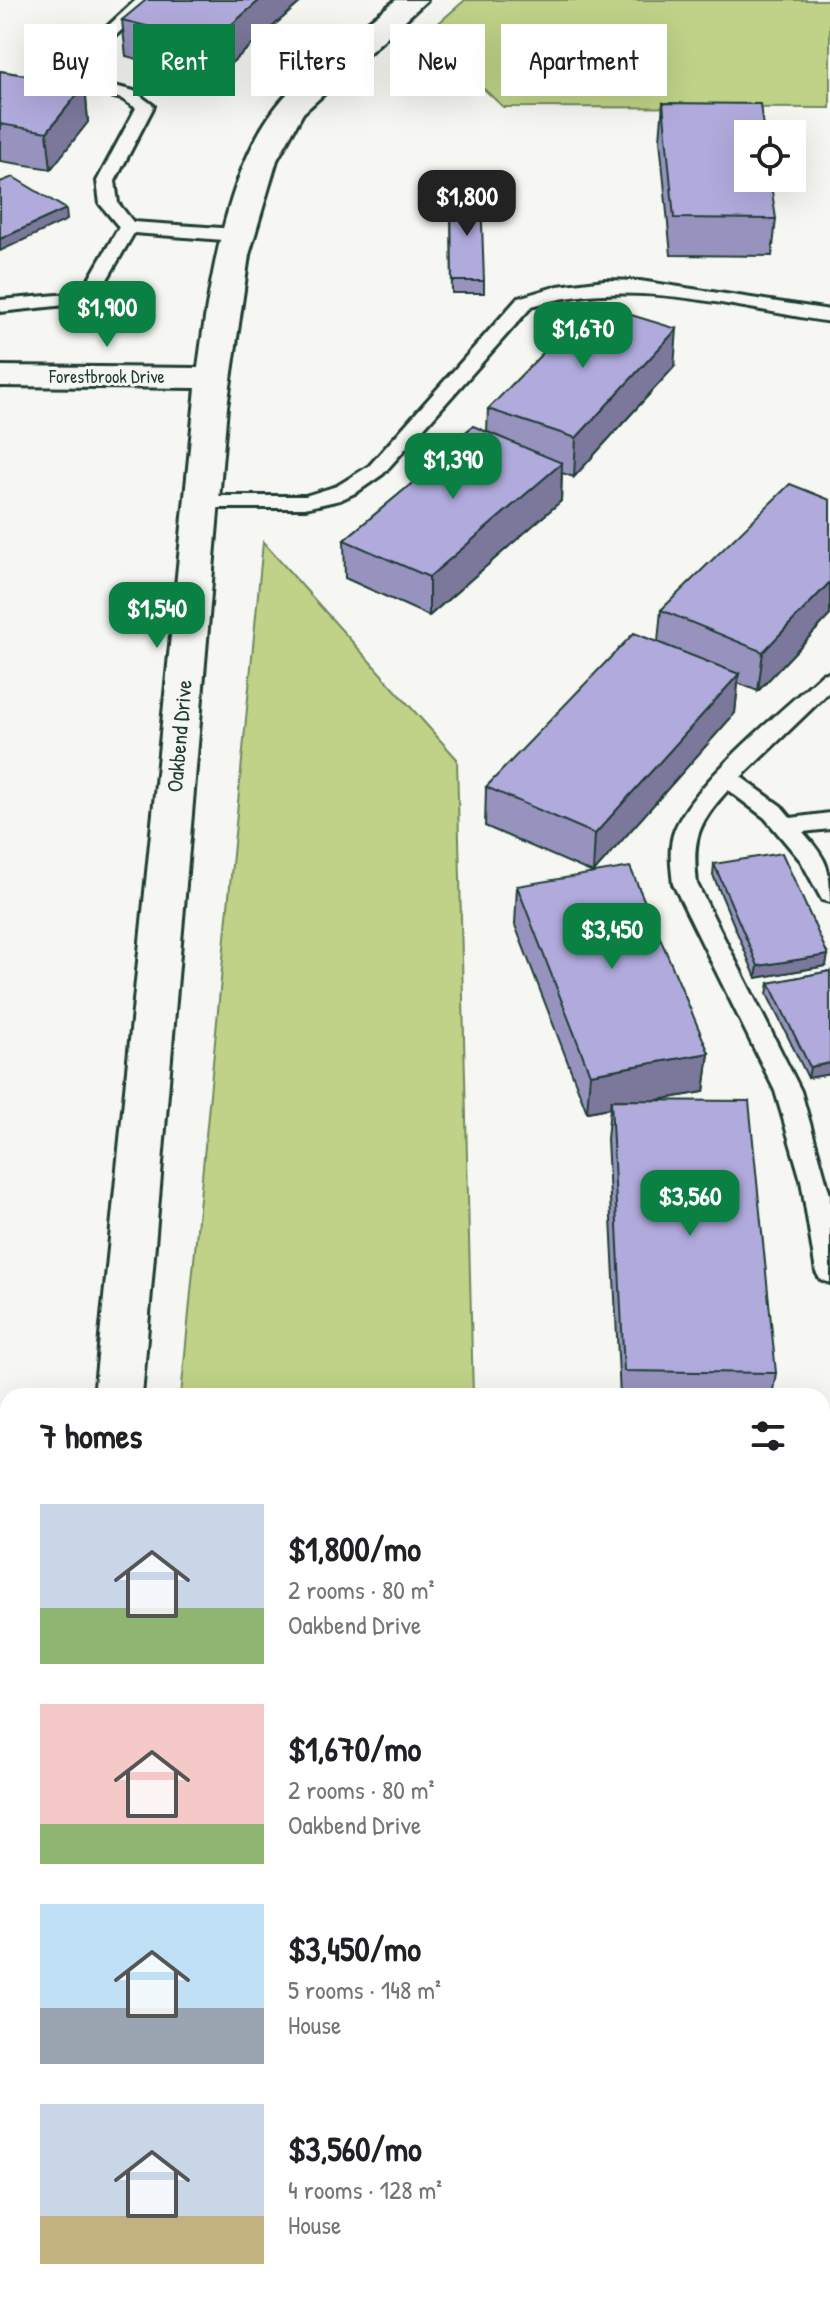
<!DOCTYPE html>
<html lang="en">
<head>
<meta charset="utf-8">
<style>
  body { margin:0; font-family:"Patrick Hand",sans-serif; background:#f6f6f6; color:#202124; height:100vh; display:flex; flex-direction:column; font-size:30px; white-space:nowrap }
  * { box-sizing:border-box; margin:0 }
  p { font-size:26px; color:#757577 }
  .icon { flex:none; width:44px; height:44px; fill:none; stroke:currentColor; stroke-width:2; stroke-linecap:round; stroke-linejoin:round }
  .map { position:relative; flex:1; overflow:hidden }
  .drawer { position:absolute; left:0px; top:1388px; width:830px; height:914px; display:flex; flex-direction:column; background:#fff; border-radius:24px 24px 0 0; box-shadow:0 8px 32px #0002 }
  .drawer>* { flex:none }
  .banner { position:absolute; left:24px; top:24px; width:782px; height:72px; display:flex; gap:16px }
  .controls { position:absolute; left:734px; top:120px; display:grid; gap:16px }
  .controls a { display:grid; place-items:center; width:72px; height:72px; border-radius:0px; background:#fff; box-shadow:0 8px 32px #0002; font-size:40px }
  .price { position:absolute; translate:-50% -68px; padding:0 18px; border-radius:16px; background:#0b8043; color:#fff; font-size:26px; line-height:52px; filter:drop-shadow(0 2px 4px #0008) }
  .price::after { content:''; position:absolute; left:50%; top:48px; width:24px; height:18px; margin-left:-12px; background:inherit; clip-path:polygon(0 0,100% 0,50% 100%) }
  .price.selected { background:#222; color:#fff }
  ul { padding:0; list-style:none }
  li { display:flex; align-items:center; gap:24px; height:200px; padding:0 40px }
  li span { display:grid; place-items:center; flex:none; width:224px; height:160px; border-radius:0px; color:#555 }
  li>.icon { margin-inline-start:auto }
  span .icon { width:96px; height:96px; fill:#fffc; stroke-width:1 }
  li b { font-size:34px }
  h2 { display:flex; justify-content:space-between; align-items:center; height:96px; padding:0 40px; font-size:34px }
  .tag { padding:0 28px; border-radius:0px; background:#fff; box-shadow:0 8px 32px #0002; font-size:28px; line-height:72px }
  .tag.selected { background:#0b8043; color:#fff }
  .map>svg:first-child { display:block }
</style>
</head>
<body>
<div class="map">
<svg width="830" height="2301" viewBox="0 0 830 2301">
  <rect width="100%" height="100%" fill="#f6f6f2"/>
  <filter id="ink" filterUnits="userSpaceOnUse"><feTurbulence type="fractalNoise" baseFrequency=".0125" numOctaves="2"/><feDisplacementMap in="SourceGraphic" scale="16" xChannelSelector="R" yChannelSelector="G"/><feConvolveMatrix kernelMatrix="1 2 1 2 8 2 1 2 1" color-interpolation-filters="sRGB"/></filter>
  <g filter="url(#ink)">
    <g fill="#bfd287" stroke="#6f885e" stroke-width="2">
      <path d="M465,0H830V108L503,107L426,34Z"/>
      <path d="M263,542L457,759L473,1396H181Z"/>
    </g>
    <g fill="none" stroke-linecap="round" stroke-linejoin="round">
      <g stroke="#1f3d34" stroke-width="6">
        <g id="service">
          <path d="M136,0H154L83,66L91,80L134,91L154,106L115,181L118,203L133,222L236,229L245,235L236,241L134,233L94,302L0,312V300L81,293L119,227L100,204L97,181L136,108L122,99L78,87L66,65Z"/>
          <path d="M605,280L640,281L830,310V322C732,307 629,276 532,306L383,474L357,492L340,500L305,508H201L191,502L201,496H305L337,486L369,466L518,298L558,286Z"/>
          <path d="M830,672V691L741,777L781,806L791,818L830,813V829L803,832C827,860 830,866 830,902L822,900L801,861L765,818L728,790C697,824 692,839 697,884L801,1091L830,1195V1283L820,1279L816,1272L801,1180L775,1091L673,884C671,866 668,846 675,829C695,781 782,711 822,674Z"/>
        </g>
      </g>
      <g stroke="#1f3d34" stroke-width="6">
        <g id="tertiary">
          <path d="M396,0H427L303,113L277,160L249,255L227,407L142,1396H94L196,388L0,386V366L198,368C208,290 227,168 277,106C309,66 356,32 396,0Z"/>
          <path d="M8,2270V2294H52L51,2301H0V2274Z"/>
        </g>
      </g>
      <use href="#service" fill="#f6f6f2" fill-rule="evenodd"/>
      <use href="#tertiary" fill="#f6f6f2" fill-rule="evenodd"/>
    </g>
    <g fill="#9893be" stroke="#1f3d34" stroke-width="2">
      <path d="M303,0L213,79L126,56L122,20Z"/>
      <path d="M0,71L85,85L88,122L51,169L0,161Z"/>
      <path d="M663,103L776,219L772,256L671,255L660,140Z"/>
      <path d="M451,195L484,281V293H452Z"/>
      <path d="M674,367L574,477L562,473L561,501L429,616L345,578L344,540L434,465V458L487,432L488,409Z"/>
      <path d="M830,500V615L758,691L738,683L735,713L593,873L485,826L486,787L658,642L661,610Z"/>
      <path d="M714,864L826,966L756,978L713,875Z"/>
      <path d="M517,886L709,1053L704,1092L653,1101L776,1373L772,1396H620L607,1139L610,1108L587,1112L515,925Z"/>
      <path d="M830,971V1074L808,1078L767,994L769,983Z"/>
      <path d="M822,2018L830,2104V2164L825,2179H822Z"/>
    </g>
    <g fill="#7c789b" stroke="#1f3d34" stroke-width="2">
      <path d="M260,0H303L213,79L211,42Z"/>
      <path d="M85,85L88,122L51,169L47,132Z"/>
      <path d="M66,209L67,220L0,251V239Z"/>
      <path d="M677,329L674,367L574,477L576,438Z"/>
      <path d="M562,463L561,501L429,616V577Z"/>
      <path d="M830,582V615L758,691L763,652Z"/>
      <path d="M739,674L735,713L593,873L595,834Z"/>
      <path d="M828,955L826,966L756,978L758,966Z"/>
      <path d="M709,1053L704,1092L611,1108V1100L610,1108L587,1112L590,1074Z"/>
      <path d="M830,1063V1074L808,1078L810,1067Z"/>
    </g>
    <g fill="#b1abdd" stroke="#1f3d34" stroke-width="2">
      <path d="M146,0H260L211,42L122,20Z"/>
      <path d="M0,71L85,85L47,132L0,124Z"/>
      <path d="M663,103L760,104L764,134H748V178H770L776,219L674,218Z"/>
      <path d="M13,177L66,209L0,239V182Z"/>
      <path d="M451,195H481L484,281H452Z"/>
      <path d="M592,303L677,329L576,438L488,409Z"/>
      <path d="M473,426L562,463L429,577L344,540L440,460L434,458Z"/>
      <path d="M790,484L830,500V582L763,652L661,610Z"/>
      <path d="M634,633L739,674L595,834L486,787Z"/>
      <path d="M782,853L828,955L758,966L714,864Z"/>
      <path d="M630,867L709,1053L590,1074L517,886Z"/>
      <path d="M830,971V1063L810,1067L769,983Z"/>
      <path d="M611,1100L749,1101L776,1373L624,1371Z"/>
      <path d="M822,2018L830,2104V2150H822Z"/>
    </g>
  </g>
  <g text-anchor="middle" stroke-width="6" stroke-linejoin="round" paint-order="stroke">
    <g font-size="18" fill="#1f3d34" stroke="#f6f6f2">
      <text x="107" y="383">Forestbrook Drive</text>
    </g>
    <g font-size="22" fill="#1f3d34" stroke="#f6f6f2">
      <text transform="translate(179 736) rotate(-85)" y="8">Oakbend Drive</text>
    </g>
  </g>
</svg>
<div class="controls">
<a><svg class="icon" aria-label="locate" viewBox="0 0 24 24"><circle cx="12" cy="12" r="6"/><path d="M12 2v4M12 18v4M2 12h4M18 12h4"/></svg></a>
</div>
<b class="price selected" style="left:467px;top:238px">$1,800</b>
<b class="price" style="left:107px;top:349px">$1,900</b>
<b class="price" style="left:583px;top:370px">$1,670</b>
<b class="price" style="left:453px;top:501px">$1,390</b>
<b class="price" style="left:157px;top:650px">$1,540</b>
<b class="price" style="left:612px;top:971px">$3,450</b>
<b class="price" style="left:690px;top:1238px">$3,560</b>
<div class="banner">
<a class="tag">Buy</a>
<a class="tag selected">Rent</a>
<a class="tag">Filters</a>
<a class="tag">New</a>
<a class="tag">Apartment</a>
</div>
<section class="drawer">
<h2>7 homes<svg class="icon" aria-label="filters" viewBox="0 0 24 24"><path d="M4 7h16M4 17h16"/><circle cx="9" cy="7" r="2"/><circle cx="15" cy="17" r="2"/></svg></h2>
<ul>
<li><span style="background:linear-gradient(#c9d6e8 65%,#8fb573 0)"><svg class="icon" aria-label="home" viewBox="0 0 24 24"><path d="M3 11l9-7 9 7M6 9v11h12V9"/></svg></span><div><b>$1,800/mo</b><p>2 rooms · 80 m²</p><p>Oakbend Drive</p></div></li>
<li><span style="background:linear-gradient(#f6c9c9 75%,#8fb573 0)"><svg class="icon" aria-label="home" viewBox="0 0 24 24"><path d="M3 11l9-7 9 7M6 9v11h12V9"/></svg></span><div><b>$1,670/mo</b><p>2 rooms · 80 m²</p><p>Oakbend Drive</p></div></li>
<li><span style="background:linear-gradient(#bfe0f5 65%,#9aa5b1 0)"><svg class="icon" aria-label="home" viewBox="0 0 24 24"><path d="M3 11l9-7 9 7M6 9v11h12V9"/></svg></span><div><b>$3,450/mo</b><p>5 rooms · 148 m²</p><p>House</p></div></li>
<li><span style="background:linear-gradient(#c9d6e8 70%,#c2b280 0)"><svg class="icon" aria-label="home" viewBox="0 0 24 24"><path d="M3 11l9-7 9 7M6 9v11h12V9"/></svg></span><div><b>$3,560/mo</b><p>4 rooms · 128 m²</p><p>House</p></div></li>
</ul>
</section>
</div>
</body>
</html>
